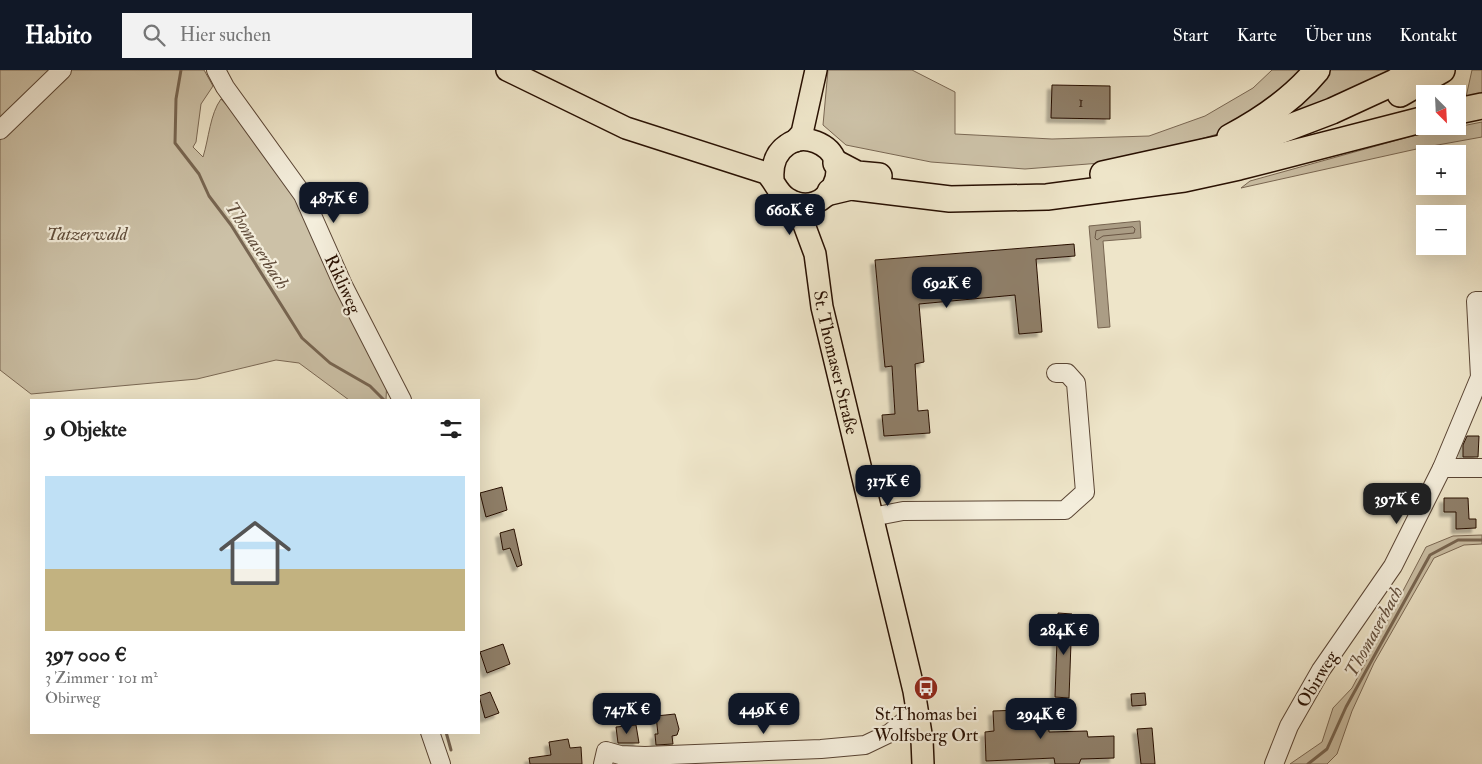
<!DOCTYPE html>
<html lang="de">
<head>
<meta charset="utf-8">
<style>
  body { margin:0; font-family:"IM FELL Double Pica",serif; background:#f2f2f2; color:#222; height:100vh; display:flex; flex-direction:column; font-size:19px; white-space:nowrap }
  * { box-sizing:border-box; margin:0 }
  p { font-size:16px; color:#767676 }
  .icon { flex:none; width:28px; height:28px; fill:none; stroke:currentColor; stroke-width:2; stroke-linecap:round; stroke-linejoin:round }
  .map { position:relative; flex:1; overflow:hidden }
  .side { position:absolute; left:30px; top:329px; width:450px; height:335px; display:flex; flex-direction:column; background:#fff; border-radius:0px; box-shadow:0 5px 20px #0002 }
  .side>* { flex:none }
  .needle { width:32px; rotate:156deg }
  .fabs { position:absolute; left:1416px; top:15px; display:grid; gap:10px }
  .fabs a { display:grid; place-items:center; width:50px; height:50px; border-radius:0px; background:#fff; box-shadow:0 5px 20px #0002; font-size:25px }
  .price { position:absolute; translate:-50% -42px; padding:0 11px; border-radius:10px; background:#111827; color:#fff; font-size:16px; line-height:32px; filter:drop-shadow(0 1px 2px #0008) }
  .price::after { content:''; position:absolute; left:50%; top:30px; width:15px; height:11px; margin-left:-8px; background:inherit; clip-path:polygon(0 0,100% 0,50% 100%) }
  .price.selected { background:#222; color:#fff }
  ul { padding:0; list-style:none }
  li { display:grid; align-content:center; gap:10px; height:265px; padding:0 15px }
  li+li { border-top:1px solid #e0e0e0 }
  li span { display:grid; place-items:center; height:155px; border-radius:0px; color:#555 }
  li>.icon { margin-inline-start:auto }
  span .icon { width:90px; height:90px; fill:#fffc; stroke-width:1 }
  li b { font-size:21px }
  h2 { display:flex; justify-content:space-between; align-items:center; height:60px; padding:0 15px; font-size:21px }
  header { display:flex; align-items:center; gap:30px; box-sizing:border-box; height:70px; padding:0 25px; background:#111827; color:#fff }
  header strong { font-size:24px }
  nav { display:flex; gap:28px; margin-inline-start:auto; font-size:18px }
  .search { width:350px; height:45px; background:#f2f2f2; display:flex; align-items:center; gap:12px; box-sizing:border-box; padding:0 18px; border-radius:0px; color:#767676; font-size:19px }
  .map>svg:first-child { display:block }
</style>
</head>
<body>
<header>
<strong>Habito</strong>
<div class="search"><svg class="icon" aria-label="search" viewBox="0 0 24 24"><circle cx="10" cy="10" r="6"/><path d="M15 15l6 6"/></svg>Hier suchen</div>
<nav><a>Start</a><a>Karte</a><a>Über uns</a><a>Kontakt</a></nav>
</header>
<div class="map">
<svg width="1482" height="694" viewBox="0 0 1482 694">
  <defs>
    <filter id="shadow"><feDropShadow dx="-4.5" dy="4.5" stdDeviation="1" flood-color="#0004"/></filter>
  </defs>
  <rect width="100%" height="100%" fill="#eee5c9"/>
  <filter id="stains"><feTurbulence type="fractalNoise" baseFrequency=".004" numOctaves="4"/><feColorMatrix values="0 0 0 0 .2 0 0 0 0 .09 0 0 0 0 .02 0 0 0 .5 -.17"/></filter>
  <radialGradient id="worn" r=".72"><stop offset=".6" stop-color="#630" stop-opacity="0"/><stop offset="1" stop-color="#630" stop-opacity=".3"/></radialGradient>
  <g fill="#ccc1a7" stroke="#7a6854">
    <path d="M0,0H54L0,51Z"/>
    <path d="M68,0H204L213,16L201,34L196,72L193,77L203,87C209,68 210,44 221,29L247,57L297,127L360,265L388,282L386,330H349L299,293L276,290L197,309L31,324L0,300V65Z"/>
    <path d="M828,0H912L955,22V64L1052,69L1149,66L1205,46L1253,18L1272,0H1392L1346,26L1126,91L1025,99L931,92L846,75L823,55Z"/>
    <path d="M1472,0H1482V25L1466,27Z"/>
    <path d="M1482,52V67L1421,78L1241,118L1250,111L1412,66Z"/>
    <path d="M1482,465V474L1464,475L1434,488L1374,593L1352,641L1337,684L1327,694H1290L1322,672L1333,638L1352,618L1426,477L1453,466Z"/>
  </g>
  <path fill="#ab9d85" stroke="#776551" d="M1140,151L1141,168L1103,171L1110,257L1098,258L1089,156Z"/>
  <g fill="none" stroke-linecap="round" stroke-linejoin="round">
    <path stroke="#6a5644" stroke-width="1" d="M1133,157L1135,159L1134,163L1103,166L1097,170L1095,168L1096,161Z"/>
    <g stroke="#776551" stroke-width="3">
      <path d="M181,0L176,29L175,73L199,104L209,126L231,155L302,268L330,293L370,316L384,330"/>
      <path d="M446,662L451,680"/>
      <path d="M1308,694L1327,679L1346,637L1430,485L1458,470H1482"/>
    </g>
  </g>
  <g fill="#8f7f69" stroke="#281002" filter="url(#shadow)">
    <path d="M1052,15L1110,16V49L1051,48Z"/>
    <path d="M1074,174L1075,186L1036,189L1042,262L1019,264L1015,225L919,234L924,292L915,294L918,341L928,340L930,363L884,366L882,345L895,344L892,296L885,297L875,190Z"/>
    <path d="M1467,366H1479L1478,387H1463V375Z"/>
    <path d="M502,417L507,440L486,447L480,423Z"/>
    <path d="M1444,428H1468L1469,449H1476V458L1456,459V442H1444Z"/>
    <path d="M514,459L522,495L517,497L510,478L503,480L500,463Z"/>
    <path d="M1058,543L1072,544L1069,628L1055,627Z"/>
    <path d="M503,574L510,594L487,603L480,582Z"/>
    <path d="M490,622L499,643L485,648L479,626Z"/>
    <path d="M1145,623L1146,635L1132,636L1131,624Z"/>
    <path d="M1048,639L1049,662L1087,661L1088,667L1114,666V688L1081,689L1079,694H1055L1054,688L986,691L985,662L994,661L993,641Z"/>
    <path d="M675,644L679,659L677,665L672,666L673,674L656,675L655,664H658L656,646Z"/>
    <path d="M636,655L639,673H618L616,657Z"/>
    <path d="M1152,658L1155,694H1141L1137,659Z"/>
    <path d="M568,669L570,678L581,677L582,694H530L529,688L551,685L549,672Z"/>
  </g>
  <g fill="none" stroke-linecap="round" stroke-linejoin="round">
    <g stroke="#5a4534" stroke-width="20">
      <g id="minor">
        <path d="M216,0L225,17L303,125L343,215L402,330"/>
        <path d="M0,60L62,0"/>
        <path d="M1442,398H1482"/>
        <path d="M872,447L903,441L1065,440L1085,422L1076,313L1067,303H1056"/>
        <path d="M430,662L441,694"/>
        <path d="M603,694L606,681L620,685L645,686L821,679L865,675L890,663L918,640"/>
        <path d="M1274,694L1289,656L1321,600L1393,496L1442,398L1480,307L1476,231H1482"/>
      </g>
    </g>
    <g stroke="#281002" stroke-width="24">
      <g id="major">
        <path d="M507,0L626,58L766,103C775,111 777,123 788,129C827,153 860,89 816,72C806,68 795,69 787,75C775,83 772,96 773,109"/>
        <path d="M795,71L802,63L816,0"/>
        <path id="s1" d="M796,133L815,184L822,237L914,621L922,670L923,694"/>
      </g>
    </g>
    <g stroke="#281002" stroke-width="28">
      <g id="highway">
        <path d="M1400,24L1442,0"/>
        <path d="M1458,41L1482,36"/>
        <path d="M1230,67C1262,50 1294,28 1317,0"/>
        <path d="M836,93L857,104L879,106"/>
        <path d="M1103,104L1253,71L1332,41L1395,12L1414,0"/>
        <path d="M830,122L851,117L950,129L1047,127L1184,109L1239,97L1425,49"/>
      </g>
    </g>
    <use href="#minor" stroke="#f4eedc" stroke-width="18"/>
    <use href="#major" stroke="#eee5c9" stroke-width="21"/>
    <use href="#highway" stroke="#eee5c9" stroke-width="25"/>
  </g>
  <defs>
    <g id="bus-disc" transform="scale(1.25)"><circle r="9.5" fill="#8f2418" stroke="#f4eedc"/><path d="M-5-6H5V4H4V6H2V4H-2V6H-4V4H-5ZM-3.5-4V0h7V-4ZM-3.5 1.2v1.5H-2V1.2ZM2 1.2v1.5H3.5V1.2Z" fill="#fff"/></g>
  </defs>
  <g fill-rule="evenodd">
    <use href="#bus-disc" x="926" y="618"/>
  </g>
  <g text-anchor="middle" stroke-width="4.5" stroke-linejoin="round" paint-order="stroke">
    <g font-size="15" fill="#422c1c">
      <text x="1081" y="37">1</text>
    </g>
    <g font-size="18" font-style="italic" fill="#614e3c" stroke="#f4eedc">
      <text x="87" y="170">Tatzerwald</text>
    </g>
    <g font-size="18" fill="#281002" stroke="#f4eedc">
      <text transform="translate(343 214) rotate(65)" y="6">Rikliweg</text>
      <text dy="6" stroke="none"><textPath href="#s1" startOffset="165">St. Thomaser Straße</textPath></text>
      <text transform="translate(1317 609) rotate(-59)" y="6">Obirweg</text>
    </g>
    <g font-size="18" fill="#281002" stroke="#f4eedc">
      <text x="926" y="650">St.Thomas bei<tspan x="926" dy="21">Wolfsberg Ort</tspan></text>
    </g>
    <g font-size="19" font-style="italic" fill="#634f3d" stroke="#f4eedc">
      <text transform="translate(258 175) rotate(57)" y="7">Thomaserbach</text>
      <text transform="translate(1373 561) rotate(-61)" y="7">Thomaserbach</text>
    </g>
  </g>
  <rect width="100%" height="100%" filter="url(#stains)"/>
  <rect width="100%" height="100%" fill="url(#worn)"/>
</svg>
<div class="fabs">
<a><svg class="needle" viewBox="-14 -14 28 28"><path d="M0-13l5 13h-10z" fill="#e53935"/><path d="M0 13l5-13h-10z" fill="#767676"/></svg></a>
<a>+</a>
<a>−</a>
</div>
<b class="price" style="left:334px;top:154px">487K €</b>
<b class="price" style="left:790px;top:166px">660K €</b>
<b class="price" style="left:947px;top:239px">692K €</b>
<b class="price" style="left:888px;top:437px">317K €</b>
<b class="price selected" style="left:1397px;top:455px">397K €</b>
<b class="price" style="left:1064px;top:586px">284K €</b>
<b class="price" style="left:627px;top:665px">747K €</b>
<b class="price" style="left:764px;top:665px">449K €</b>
<b class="price" style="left:1041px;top:670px">294K €</b>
<section class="side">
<h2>9 Objekte<svg class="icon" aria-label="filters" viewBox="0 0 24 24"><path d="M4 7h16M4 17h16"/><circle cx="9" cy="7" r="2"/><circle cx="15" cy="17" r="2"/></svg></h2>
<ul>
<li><span style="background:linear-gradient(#bfe0f5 60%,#c2b280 0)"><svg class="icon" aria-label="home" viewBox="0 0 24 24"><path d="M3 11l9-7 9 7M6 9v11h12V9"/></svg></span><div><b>397 000 €</b><p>3 Zimmer · 101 m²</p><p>Obirweg</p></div></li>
</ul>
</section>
</div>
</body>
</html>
